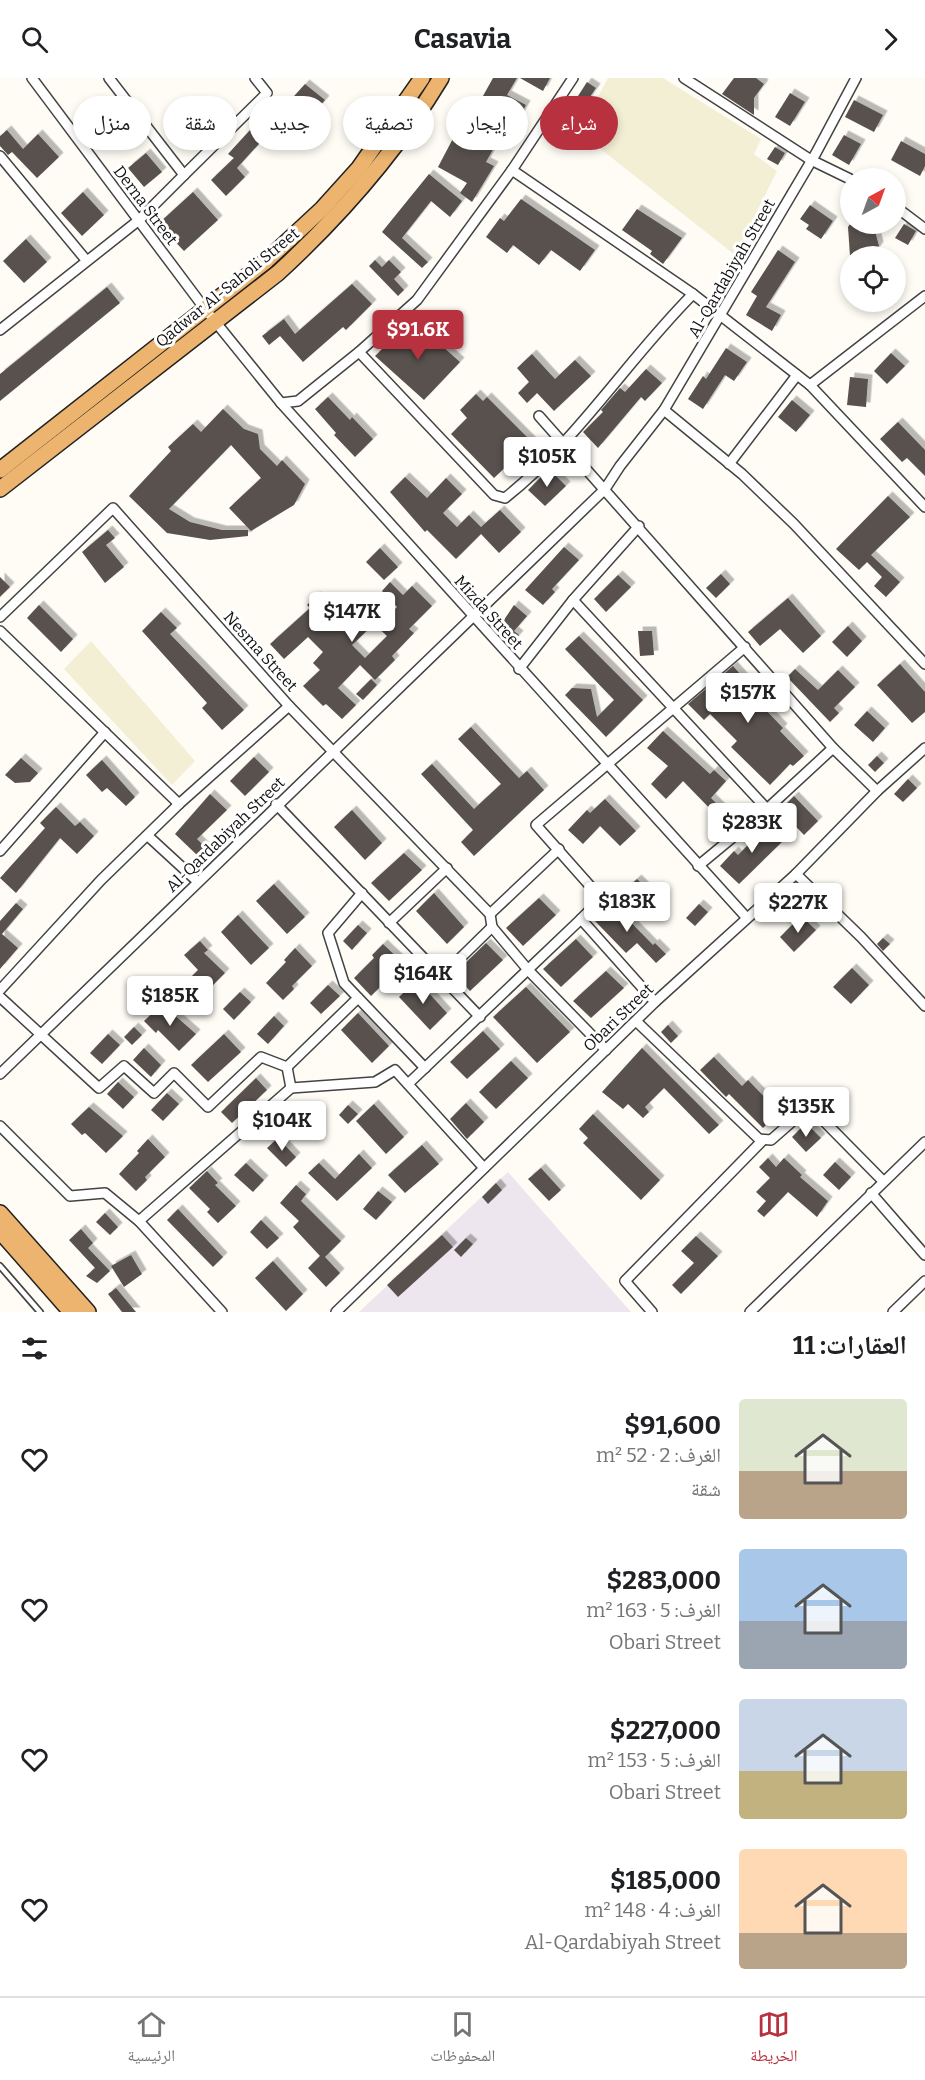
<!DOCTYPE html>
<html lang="ar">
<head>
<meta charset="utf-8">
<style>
  body { margin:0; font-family:Bitter,"Noto Naskh Arabic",serif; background:#f6f6f6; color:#202124; direction:rtl; height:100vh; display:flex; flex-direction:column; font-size:22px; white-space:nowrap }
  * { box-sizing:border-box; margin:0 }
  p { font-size:20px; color:#757577 }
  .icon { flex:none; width:33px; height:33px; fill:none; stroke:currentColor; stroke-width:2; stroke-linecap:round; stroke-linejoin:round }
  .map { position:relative; height:1234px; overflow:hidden; direction:ltr }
  .sheet { display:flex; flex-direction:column; background:#fff; flex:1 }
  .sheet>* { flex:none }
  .guide { position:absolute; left:18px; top:18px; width:600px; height:54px; direction:rtl; display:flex; gap:12px }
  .needle { width:39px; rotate:41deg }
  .controls { position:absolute; left:840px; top:90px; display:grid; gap:12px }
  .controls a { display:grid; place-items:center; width:66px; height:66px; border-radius:50%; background:#fff; box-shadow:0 3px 9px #0003; font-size:30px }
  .price { position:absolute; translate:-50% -51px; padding:0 14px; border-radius:6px; background:#fff; color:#222; font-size:20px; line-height:39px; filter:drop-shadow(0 2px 3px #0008) }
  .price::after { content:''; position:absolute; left:50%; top:36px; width:18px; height:14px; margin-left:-9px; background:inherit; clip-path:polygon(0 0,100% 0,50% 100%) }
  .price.active { background:#b8313e; color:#fff }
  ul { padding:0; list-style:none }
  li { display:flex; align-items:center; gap:18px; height:150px; padding:0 18px }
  li span { display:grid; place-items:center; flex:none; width:168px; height:120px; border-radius:6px; color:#555 }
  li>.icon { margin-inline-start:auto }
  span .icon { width:72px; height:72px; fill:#fffc; stroke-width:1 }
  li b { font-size:26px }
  h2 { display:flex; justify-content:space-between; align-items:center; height:72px; padding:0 18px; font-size:26px }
  .chip { padding:0 21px; border-radius:27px; background:#fff; box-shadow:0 3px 9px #0003; font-size:21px; line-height:54px }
  .chip.active { background:#b8313e; color:#fff }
  header { display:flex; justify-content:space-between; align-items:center; height:78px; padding:0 18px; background:#fff; font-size:27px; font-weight:700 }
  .menu { display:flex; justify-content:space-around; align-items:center; height:84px; border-top:2px solid #e0e0e0; background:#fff; font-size:16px; color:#757577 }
  .menu a { display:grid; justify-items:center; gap:3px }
  .menu .active { color:#b8313e }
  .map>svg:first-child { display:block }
</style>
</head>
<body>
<header><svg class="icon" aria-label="forward" viewBox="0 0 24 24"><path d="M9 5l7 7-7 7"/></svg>Casavia<svg class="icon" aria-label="search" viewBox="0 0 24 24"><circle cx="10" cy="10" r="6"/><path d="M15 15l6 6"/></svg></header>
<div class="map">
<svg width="925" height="1234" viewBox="0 0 925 1234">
  <defs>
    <filter id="shadow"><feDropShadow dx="4.5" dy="-4.5" stdDeviation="0" flood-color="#0004"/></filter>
  </defs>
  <rect width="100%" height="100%" fill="#fefcf5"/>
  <path fill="#ede6ee" d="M508,1094L631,1234H359Z"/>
  <g fill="#f3efd5">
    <path d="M608,0H663L761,61L754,76L777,93L735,177L579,54Z"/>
    <path d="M91,563L195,683L172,707L64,591Z"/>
  </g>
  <g fill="#58514d" fill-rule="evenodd" filter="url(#shadow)">
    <path d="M493,0H517L507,17L526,27L515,47L509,43L486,84L494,88L472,124L460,115L467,105L438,89L458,51L460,52L472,32L474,34Z"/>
    <path d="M520,0H550L543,13Z"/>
    <path d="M734,0H756L764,6L754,20V37L722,16Z"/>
    <path d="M587,4L596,10L577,38L569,32Z"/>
    <path d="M305,6L325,22L306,44L286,27Z"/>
    <path d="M790,15L805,24L790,48L775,39Z"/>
    <path d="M854,22L883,37L874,54L845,39Z"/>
    <path d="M274,26L286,36L237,90L245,99L226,118L211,102L234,80L228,76Z"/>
    <path d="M106,49L114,58L106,65L98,55Z"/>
    <path d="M7,52L23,71L38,56L59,79L37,100L12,74L8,77L0,68V58Z"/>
    <path d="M844,57L861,66L849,87L832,77Z"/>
    <path d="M901,63L925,76V88L920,98L891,82Z"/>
    <path d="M775,69L785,75L778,87L767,81Z"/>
    <path d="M146,75L162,94L144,109L128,90Z"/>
    <path d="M429,96L462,123L450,139L431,123L402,160L428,184L422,190L382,154Z"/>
    <path d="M83,114L104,137L82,158L61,135Z"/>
    <path d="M193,114L218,142L184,173L158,146Z"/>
    <path d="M521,121L595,172L580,193L551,172L539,187L513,167L507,175L486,159L500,140L504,143Z"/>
    <path d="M810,127L833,143L821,161L806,151L809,147L800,141Z"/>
    <path d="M637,131L682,160L663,186L650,176L652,173L622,152Z"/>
    <path d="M850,146H864L875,153L879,168L872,178H850L848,149Z"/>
    <path d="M904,146L916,153L908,167L895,160Z"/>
    <path d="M26,161L47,184L24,205L3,183Z"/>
    <path d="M778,172L795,184L766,229L781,237L772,253L746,237L757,218L751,214Z"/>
    <path d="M375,182L382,189L389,182L401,194L394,201L404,212L398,218L369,188Z"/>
    <path d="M352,206L372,226L346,252L343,249L303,284L280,258L269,267L262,258L284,241L295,256Z"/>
    <path d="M107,209L120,225L0,323V296Z"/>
    <path d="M415,244L460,284L424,322L375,278L389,264L393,267Z"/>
    <path d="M726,270L747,284L734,303L725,297L703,331L688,321L703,298L706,301Z"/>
    <path d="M891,275L905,288L887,306L874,293Z"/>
    <path d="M532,276L555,301L575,282L591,298L554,333L537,315L527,325L518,315L529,304L517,290Z"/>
    <path d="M646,291L662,305L645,323L641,319L598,370L583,354L603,334L601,332L620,310L625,314Z"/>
    <path d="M850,299L868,301L866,329L847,327Z"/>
    <path d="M476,316L483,323L487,319L532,364L494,400L451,356L467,340L460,332Z"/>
    <path d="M328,319L350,342L352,339L373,361L355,379L334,357L336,355L315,331Z"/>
    <path d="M792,322L810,337L796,354L778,339Z"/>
    <path d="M223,331L244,351L258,356L260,371L277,388L282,382L305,406L294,427L251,453L229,430L261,400L231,367L169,431L190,444L222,452H248V458L210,462L167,455L129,418L171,373L168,369L193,346L201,354Z"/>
    <path d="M898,344L925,372V398L907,380L902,384L880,361Z"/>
    <path d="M549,391L566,408L545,428L528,412Z"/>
    <path d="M405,399L427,420L446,400L462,416L443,435L457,449L469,437L481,449L500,432L521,454L499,475L481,456L456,481L427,452L425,454L390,414Z"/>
    <path d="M888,418L910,439L871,477L900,504L886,519L874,508L882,499L867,484L859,492L836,471Z"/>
    <path d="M108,452L115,460L106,467L124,489L105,505L82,474Z"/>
    <path d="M564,469L579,482L552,511L555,514L543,527L525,512Z"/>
    <path d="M380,470L398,489L384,502L366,484Z"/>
    <path d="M721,496L730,506L716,520L706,510Z"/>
    <path d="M618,497L631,509L606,534L594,521Z"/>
    <path d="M0,499L10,509L0,519Z"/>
    <path d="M390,504L403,517L412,508L432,528L409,551L414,555L392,578L395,582L375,602L360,587L338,610L356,627L342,641L326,626L323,628L303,608L320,592L313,585L323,574L308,559L284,581L270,566L310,530L307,527L316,518L336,539L342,533L351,543L368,527L384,542L397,529L382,513ZM374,546L387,558L365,580L352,567Z"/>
    <path d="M788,520L821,558L803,575L780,551L760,568L748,554Z"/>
    <path d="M39,527L73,561L61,574L27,540Z"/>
    <path d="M514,527L527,538L514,553L519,557L512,565L497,552Z"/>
    <path d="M161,534L177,550L170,556L244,632L222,652L202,630L207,625L142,553Z"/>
    <path d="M848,548L862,563L847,579L832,564Z"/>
    <path d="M638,553H652L654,577L640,578Z"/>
    <path d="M579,558L643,622L606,659L565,617L572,610L591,611L597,639L614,622L565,571Z"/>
    <path d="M900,586L925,614V634L912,645L877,607Z"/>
    <path d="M733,588L751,608L753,606L768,621L762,628L783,650L780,653L804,678L793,688L790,686L770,707L731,669L737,663L710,636L704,642L688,626Z"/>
    <path d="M795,591L818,612L838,592L855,609L834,630L839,635L830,644L787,599Z"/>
    <path d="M371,601L377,607L363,622L356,616Z"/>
    <path d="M867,633L885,650L873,664L854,647Z"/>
    <path d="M471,649L519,700L527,693L544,712L474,778L461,764L473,752L421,696L432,686L474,731L501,706L458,661Z"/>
    <path d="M663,653L710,696L714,692L726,703L711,720L724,733L718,739L683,703L666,721L651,706L668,688L647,670Z"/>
    <path d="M877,678L884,685L875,694L868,687Z"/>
    <path d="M254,679L269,694L245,718L230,703Z"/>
    <path d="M21,680L38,695L30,704L15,705L5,697Z"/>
    <path d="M102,682L135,719L126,728L107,710L102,714L86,697Z"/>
    <path d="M908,701L917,710L903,724L894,716Z"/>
    <path d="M210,716L227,732L197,761L205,769L197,777L175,756Z"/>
    <path d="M794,718L818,743L804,757L780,732Z"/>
    <path d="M605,721L636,753L620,768L600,748L583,766L568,752L587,732L590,735Z"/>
    <path d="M56,729L75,748L80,744L94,758L77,776L60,760L16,815L0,800L45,750L40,745Z"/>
    <path d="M352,732L382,765L365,782L334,749Z"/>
    <path d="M769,746L785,761L739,806L720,788L734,773L738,777Z"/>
    <path d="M404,775L422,792L389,823L371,805Z"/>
    <path d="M637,801L645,809L633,820L625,812Z"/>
    <path d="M274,806L305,839L287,856L256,823Z"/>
    <path d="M434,815L464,849L447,866L416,833Z"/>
    <path d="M539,820L556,837L523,868L506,850Z"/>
    <path d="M16,825L23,831L2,856L18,870L0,891V843Z"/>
    <path d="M612,825L653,867L655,865L666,876L656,885L637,865L626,875L595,843Z"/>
    <path d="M699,826L708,834L695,848L686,840Z"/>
    <path d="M238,837L269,870L251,887L221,854Z"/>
    <path d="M801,838L816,852L794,874L780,859Z"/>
    <path d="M358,847L367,855L352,872L343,863Z"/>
    <path d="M883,860L890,866L883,873L877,866Z"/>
    <path d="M576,861L593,879L561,909L543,891Z"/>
    <path d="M200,863L208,872L204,875L225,895L204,916L207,918L195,930L178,912L198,892L184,877Z"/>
    <path d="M486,865L503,882L470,913L454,896Z"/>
    <path d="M383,866L401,883L380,904L383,906L371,918L354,900L374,880L372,877Z"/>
    <path d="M295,870L312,888L292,908L294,911L283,922L266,905L286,884L284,882Z"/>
    <path d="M852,890L869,907L851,926L833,909Z"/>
    <path d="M606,893L624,910L591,940L573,923Z"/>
    <path d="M417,902L447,935L430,952L399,919Z"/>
    <path d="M328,907L340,918L321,936L310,925Z"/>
    <path d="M526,909L570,954L537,985L493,939Z"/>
    <path d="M240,914L251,924L234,942L223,931Z"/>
    <path d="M162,926L196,956L179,973L158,952L156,955L144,943Z"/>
    <path d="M358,935L389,968L372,985L341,952Z"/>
    <path d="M274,938L284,948L268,966L257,956Z"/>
    <path d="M668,947L678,958L671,965L661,954Z"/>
    <path d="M134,949L142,957L132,967L124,959Z"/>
    <path d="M483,953L500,971L467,1001L450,984Z"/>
    <path d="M108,956L120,967L102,986L90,975Z"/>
    <path d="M224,956L241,974L208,1004L191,987Z"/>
    <path d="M144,970L161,987L151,999L133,982Z"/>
    <path d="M642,970L719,1047L709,1056L664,1010L645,1029L649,1034L643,1040L628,1026L623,1031L602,1014Z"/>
    <path d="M714,979L742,1008L748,1002L779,1034L763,1050L729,1016L726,1019L700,992Z"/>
    <path d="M511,983L528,1000L496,1031L479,1014Z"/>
    <path d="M256,1000L267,1012L232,1045L221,1034Z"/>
    <path d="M118,1004L134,1019L123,1031L107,1016Z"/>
    <path d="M167,1015L179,1026L163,1043L151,1032Z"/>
    <path d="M466,1025L484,1044L467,1061L450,1041Z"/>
    <path d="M374,1026L404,1059L386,1076L356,1043Z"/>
    <path d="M348,1027L358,1036L348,1046L339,1037Z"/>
    <path d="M89,1029L123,1058L106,1075L85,1055L82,1057L71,1046Z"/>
    <path d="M593,1036L660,1102L641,1122L583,1065L588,1060L579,1051Z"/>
    <path d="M806,1045L821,1060L806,1074L792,1059Z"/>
    <path d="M278,1060L296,1079L286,1089L267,1070Z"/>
    <path d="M148,1061L165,1079L145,1099L147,1102L136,1113L119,1096L139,1075L137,1073Z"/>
    <path d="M422,1067L439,1086L405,1115L388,1097Z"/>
    <path d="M359,1076L372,1090L337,1123L308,1095L319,1085L335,1101Z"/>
    <path d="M768,1080L776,1089L784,1080L802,1097L800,1099L828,1123L817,1139L788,1114L764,1139L757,1133L766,1123L756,1114L770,1100L759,1089Z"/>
    <path d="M835,1084L851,1099L839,1112L823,1097Z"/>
    <path d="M246,1085L264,1102L253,1114L234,1097Z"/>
    <path d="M541,1090L561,1112L549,1123L528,1101Z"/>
    <path d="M207,1093L218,1105L215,1107L236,1128L218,1145L207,1134L210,1131L189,1110Z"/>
    <path d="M496,1105L502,1112L488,1126L482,1119Z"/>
    <path d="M296,1107L306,1116L301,1123L341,1163L325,1179L340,1195L326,1209L308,1190L320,1178L293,1149L299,1143L280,1125Z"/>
    <path d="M378,1113L392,1124L376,1142L363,1131Z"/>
    <path d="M178,1131L223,1179L213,1189L167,1142Z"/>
    <path d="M105,1135L118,1149L110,1157L96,1144Z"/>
    <path d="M261,1142L279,1160L267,1171L250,1154Z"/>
    <path d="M81,1151L93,1165L88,1170L110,1193L97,1205L86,1198L95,1190L69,1162Z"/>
    <path d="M442,1157L453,1169L398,1219L387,1207Z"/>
    <path d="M696,1158L718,1178L681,1216L672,1207L694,1185L681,1173Z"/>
    <path d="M466,1160L473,1166L461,1179L454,1172Z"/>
    <path d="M131,1177L142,1196L124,1209L111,1188Z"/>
    <path d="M273,1183L303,1216L286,1233L255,1200Z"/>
    <path d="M116,1210L136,1234H122L108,1216Z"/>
  </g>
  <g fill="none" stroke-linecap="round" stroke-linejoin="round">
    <g stroke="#434343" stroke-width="8">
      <path id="service" d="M0,1188L40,1234"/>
    </g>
    <g stroke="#434343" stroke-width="12">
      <g id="minor">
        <path d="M32,0L205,231L281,325L746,839"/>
        <path d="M684,0L811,82L850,101"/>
        <path d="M0,78L86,182"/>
        <path d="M512,92L693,216L810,307L925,429"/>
        <path d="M184,97L267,15L255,0"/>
        <path d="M896,129L925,151"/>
        <path d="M0,252L139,142L184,97L109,0"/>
        <path d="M359,274L494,417L505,420C578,362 628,281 693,216"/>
        <path d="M810,307L925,218"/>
        <path d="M281,325L298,323L359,274L417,222L512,92L573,0"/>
        <path d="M664,332L742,396L794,446L925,586"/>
        <path d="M539,338L833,670L877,713"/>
        <path d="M729,386L797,297"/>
        <path d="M573,522L639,448"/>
        <path d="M0,539L113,430L289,628L490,836L492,849"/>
        <path d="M0,553L179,726"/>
        <path d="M519,591L573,522L767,731"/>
        <path d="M276,726L480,939"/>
        <path d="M148,758L197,803"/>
        <path d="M0,773L105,654"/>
        <path d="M698,788L767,731L833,670"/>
        <path d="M796,796L861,859L925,928"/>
        <path d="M362,815L328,855L344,905L425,990"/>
        <path d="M490,836L559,771"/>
        <path d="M389,845L447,790"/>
        <path d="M492,849L529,893L606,972"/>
        <path d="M441,899L492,849"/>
        <path d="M0,912L101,802L179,726L289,628"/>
        <path d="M0,919L99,1010L124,988L154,1015L174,995L208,1029L261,979L287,989L358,920"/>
        <path d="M655,924L581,841L598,824L599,818L536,747L745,569"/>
        <path d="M636,943L759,1061L771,1062L803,1034L813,1032L883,1103"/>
        <path d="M287,989L291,1010"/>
        <path d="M0,996L605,411L620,388L664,332L816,75L856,0"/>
        <path d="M408,1006L581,841"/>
        <path d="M0,1048L70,1118L105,1115L139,1143L291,1010L375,1004L395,992L484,1090"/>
        <path d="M871,1115L925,1177"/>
        <path d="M139,1143L222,1234"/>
        <path d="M336,1234L655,924L796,796L877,713L925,670"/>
        <path d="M652,1234L625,1203L762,1063"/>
        <path d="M750,1234L925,1064"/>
        <path d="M893,1234L925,1203"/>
      </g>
    </g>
    <g stroke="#212121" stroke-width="18">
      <g id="trunk">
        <path d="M0,392L266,183L322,131L359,90L422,0"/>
        <path d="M0,411L278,195C341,137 397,73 441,0"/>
        <path d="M0,1135L88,1234"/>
        <path d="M0,1153L71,1234"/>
      </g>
    </g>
    <use href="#service" stroke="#fff" stroke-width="4.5"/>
    <use href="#minor" stroke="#fff" stroke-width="9"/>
    <use href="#trunk" stroke="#ecb46e" stroke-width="15"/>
  </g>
  <g text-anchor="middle" stroke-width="6" stroke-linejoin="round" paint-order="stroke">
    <g font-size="16" fill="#101010" stroke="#fff">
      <text transform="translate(146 127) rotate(53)" y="6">Derna Street</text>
      <text transform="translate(731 190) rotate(-60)" y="6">Al-Qardabiyah Street</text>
      <text transform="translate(227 209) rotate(-39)" y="6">Qadwar Al-Saholi Street</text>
      <text transform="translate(489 534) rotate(48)" y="6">Mizda Street</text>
      <text transform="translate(261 573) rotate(48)" y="6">Nesma Street</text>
      <text transform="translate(225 756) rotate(-44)" y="6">Al-Qardabiyah Street</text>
      <text transform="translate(618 939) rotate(-44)" y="6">Obari Street</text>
    </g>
  </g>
</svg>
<div class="controls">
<a><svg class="needle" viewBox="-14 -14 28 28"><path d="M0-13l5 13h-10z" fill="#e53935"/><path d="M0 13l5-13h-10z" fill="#757577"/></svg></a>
<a><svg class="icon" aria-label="locate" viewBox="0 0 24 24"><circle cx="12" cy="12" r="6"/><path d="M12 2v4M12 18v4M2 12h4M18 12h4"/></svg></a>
</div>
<b class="price active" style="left:418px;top:283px">$91.6K</b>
<b class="price" style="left:547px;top:410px">$105K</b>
<b class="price" style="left:352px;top:565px">$147K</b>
<b class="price" style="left:748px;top:646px">$157K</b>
<b class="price" style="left:752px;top:776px">$283K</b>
<b class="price" style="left:627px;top:855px">$183K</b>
<b class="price" style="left:798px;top:856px">$227K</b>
<b class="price" style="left:423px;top:927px">$164K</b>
<b class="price" style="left:170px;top:949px">$185K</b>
<b class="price" style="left:806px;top:1060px">$135K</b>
<b class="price" style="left:282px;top:1074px">$104K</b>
<div class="guide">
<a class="chip active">شراء</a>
<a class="chip">إيجار</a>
<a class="chip">تصفية</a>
<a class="chip">جديد</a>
<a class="chip">شقة</a>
<a class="chip">منزل</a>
</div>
</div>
<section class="sheet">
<h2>العقارات: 11<svg class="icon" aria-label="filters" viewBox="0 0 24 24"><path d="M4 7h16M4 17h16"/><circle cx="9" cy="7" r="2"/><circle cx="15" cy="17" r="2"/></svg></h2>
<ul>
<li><span style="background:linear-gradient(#dfe7d0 60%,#b9a48a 0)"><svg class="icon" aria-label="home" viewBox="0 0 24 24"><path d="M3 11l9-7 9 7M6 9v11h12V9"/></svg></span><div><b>$91,600</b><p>الغرف: 2 · 52 m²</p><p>شقة</p></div><svg class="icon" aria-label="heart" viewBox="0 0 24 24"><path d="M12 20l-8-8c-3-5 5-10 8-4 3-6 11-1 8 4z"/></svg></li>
<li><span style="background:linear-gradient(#a9c7e8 60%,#9aa5b1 0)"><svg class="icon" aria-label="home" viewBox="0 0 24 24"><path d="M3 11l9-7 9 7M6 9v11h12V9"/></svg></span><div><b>$283,000</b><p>الغرف: 5 · 163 m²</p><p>Obari Street</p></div><svg class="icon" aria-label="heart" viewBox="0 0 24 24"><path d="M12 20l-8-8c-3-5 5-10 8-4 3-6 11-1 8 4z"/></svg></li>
<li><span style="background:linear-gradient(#c9d6e8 60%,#c2b280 0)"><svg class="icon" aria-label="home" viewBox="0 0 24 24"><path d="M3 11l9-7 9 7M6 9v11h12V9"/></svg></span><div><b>$227,000</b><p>الغرف: 5 · 153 m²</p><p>Obari Street</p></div><svg class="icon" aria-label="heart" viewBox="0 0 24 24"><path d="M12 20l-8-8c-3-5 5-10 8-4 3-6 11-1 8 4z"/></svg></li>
<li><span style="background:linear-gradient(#ffd9b3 70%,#b9a48a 0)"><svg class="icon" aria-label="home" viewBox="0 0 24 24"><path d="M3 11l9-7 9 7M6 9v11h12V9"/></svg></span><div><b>$185,000</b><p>الغرف: 4 · 148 m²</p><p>Al-Qardabiyah Street</p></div><svg class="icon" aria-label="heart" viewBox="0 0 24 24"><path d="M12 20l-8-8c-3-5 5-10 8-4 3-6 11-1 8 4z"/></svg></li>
</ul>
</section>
<nav class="menu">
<a class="active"><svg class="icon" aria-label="map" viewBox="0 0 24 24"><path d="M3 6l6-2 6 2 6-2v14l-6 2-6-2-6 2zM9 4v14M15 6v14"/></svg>الخريطة</a>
<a><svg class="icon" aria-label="saved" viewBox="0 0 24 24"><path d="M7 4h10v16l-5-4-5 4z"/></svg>المحفوظات</a>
<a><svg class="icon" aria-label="home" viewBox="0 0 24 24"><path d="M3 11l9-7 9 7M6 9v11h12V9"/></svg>الرئيسية</a>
</nav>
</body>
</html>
